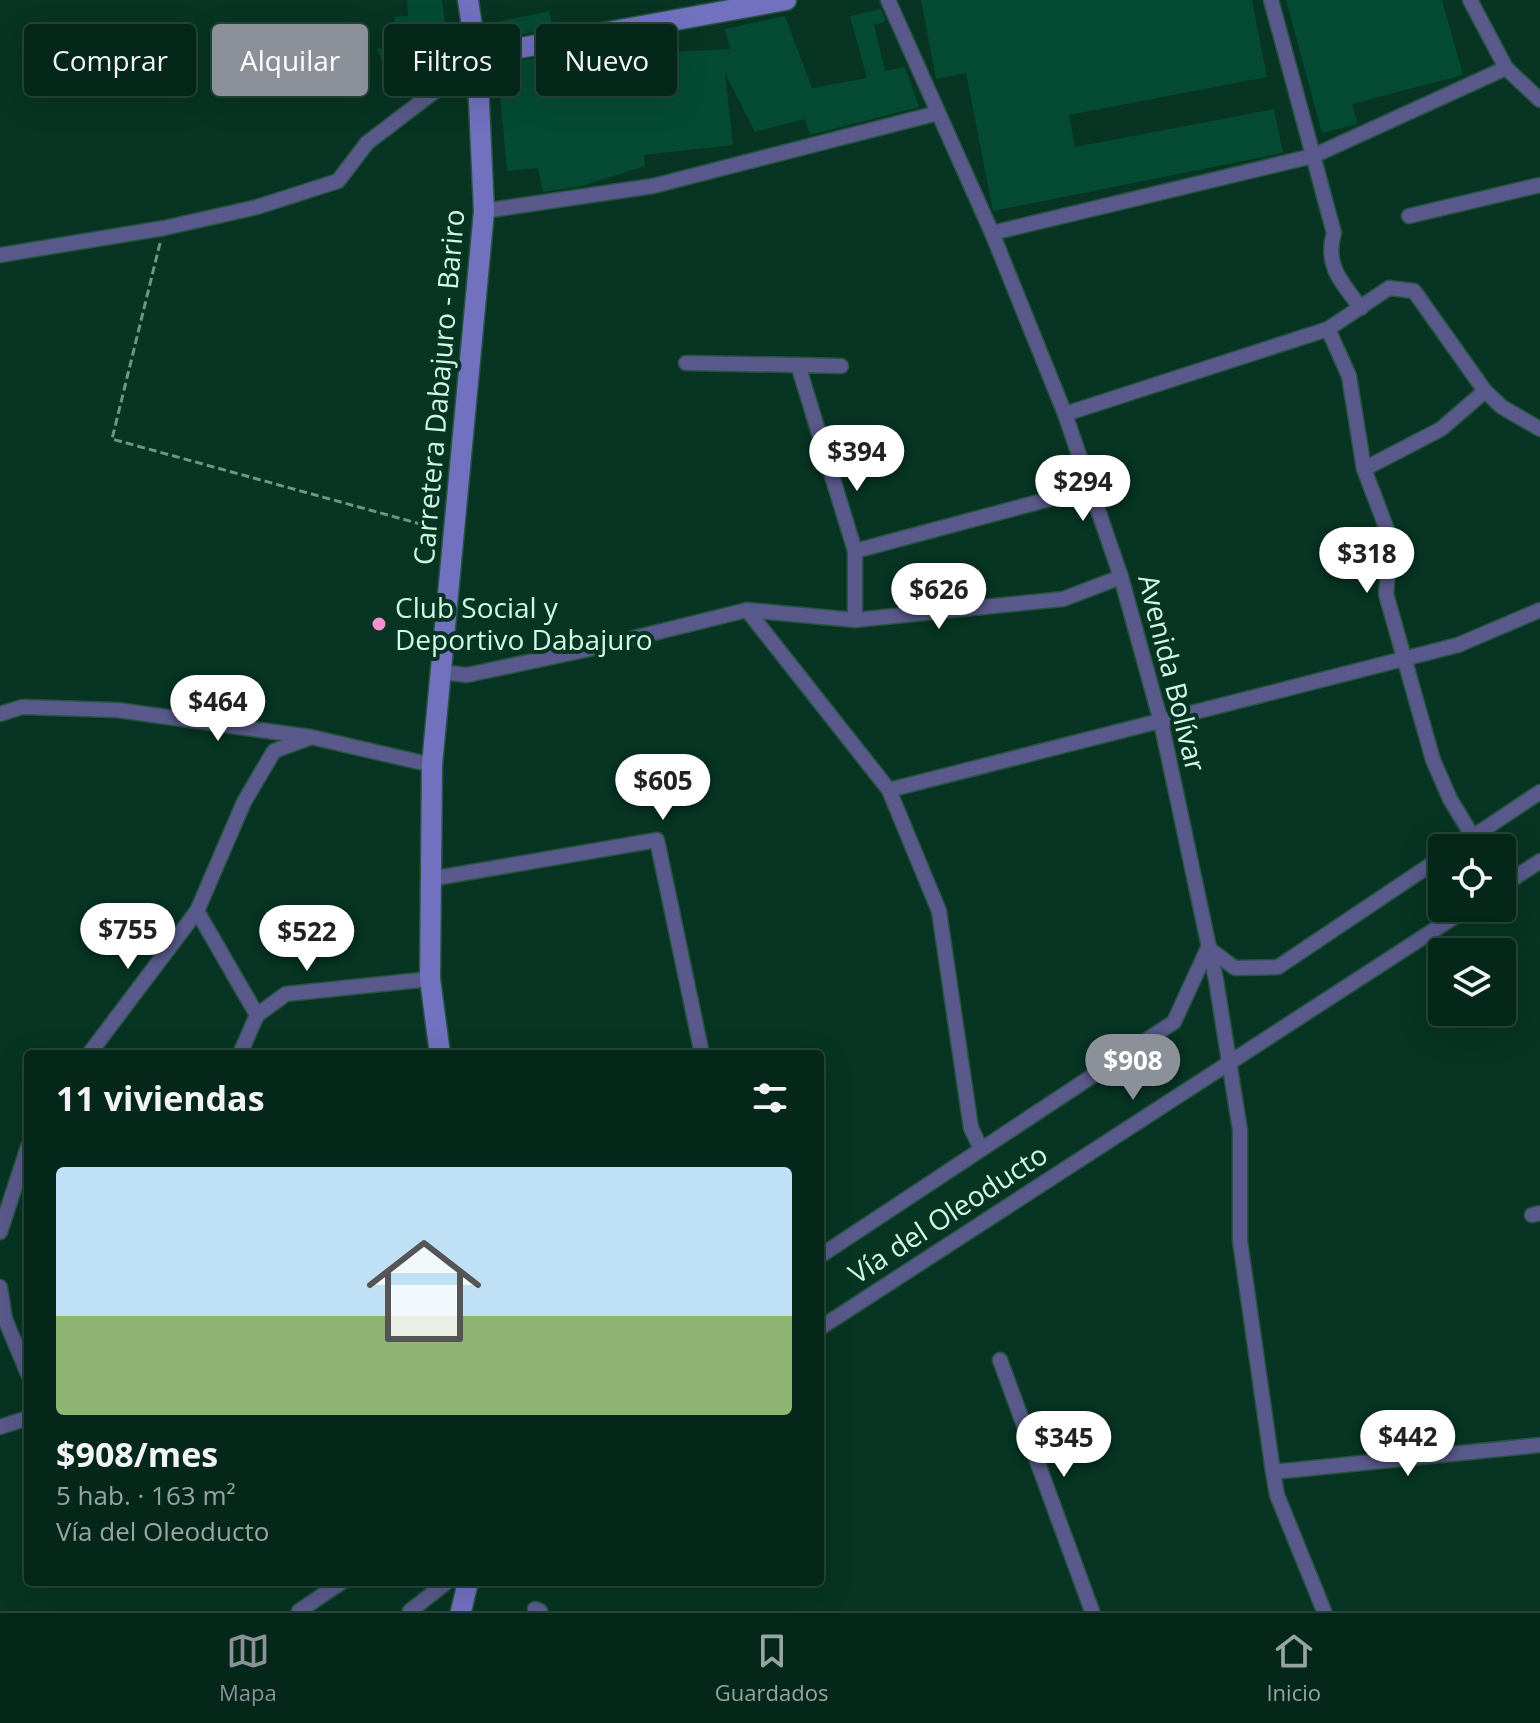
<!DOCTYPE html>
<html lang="es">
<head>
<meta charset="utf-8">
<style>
  body { margin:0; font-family:"Open Sans",sans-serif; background:#0e2f23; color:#f1f3f6; height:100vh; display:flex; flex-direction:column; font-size:30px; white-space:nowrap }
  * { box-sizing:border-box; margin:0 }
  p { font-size:26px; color:#97a5a2 }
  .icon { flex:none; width:44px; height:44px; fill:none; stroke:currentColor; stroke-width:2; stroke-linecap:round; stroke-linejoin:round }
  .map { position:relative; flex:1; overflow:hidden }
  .panel { position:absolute; left:24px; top:1050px; width:800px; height:536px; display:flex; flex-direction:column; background:#05271a; border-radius:8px; box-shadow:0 8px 32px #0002,0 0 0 2px #264439 }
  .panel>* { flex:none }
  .banner { position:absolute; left:24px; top:24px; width:800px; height:72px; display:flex; gap:16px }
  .tools { position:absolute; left:1428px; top:834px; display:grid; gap:16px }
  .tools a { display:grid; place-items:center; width:88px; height:88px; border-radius:8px; background:#05271a; box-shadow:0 8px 32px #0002,0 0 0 2px #264439; font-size:40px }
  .price { position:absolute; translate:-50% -68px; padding:0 18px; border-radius:28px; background:#fff; color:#222; font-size:26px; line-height:52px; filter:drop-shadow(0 2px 4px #0008) }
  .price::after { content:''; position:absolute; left:50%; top:48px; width:24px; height:18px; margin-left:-12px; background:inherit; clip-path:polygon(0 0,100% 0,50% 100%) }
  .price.current { background:#8c9099; color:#fff }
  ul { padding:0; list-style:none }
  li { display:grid; align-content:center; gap:16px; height:424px; padding:0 32px }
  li+li { border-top:2px solid #264439 }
  li span { display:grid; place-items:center; height:248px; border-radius:8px; color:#555 }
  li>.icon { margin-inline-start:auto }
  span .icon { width:144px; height:144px; fill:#fffc; stroke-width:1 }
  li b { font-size:34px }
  h2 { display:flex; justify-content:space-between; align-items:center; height:96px; padding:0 32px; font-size:34px }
  .tag { padding:0 28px; border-radius:8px; background:#05271a; box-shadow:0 8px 32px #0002,0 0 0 2px #264439; font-size:28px; line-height:72px }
  .tag.current { background:#8c9099; color:#fff }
  .menu { display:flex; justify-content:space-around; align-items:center; height:112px; border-top:2px solid #264439; background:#05271a; font-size:22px; color:#97a5a2 }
  .menu a { display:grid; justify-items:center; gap:4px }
  .menu .current { color:#8c9099 }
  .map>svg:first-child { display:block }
</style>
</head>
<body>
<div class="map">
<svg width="1540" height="1611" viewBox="0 0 1540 1611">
  <rect width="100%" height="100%" fill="#073423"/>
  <g fill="#054b33">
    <path d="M407,0H442L447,41L432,81L423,88L394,89L377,49L399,47L394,17L408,16Z"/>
    <path d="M921,0H1252L1267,77L1069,115L1075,147L1274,109L1283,153L993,211L966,73L936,79Z"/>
    <path d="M1286,0H1442L1463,75L1352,104L1358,124L1322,133Z"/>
    <path d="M881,9L886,21L874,25L885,71L905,67L919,107L810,135L805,119L755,132L725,73L733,145L644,155L645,166L582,186L543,192L538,168L507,171L497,65L559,54V58L730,49L725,29L785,16L812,88L867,78L850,16Z"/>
    <path d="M549,11L553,29L496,39L493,23Z"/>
  </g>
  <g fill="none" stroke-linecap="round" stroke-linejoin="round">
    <g stroke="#275342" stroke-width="17">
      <g id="street">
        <path d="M888,0L992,233L1065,414L1121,577L1161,722L1216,980L1240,1130V1241L1273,1472L1277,1495L1324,1611"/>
        <path d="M1271,0L1334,233C1324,265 1342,283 1361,308"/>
        <path d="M1470,0L1506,68L1540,100"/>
        <path d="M484,211L653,186L938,113"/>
        <path d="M1409,216L1540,185"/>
        <path d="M992,233L1313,156L1506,68"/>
        <path d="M0,255L164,228L257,207L338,181L367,143L477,59"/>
        <path d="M1328,329L1349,376L1364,469L1391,540L1386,594L1433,760L1450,799L1473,837"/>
        <path d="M686,363L798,365"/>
        <path d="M841,366L798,365L855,551V620"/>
        <path d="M1065,414L1328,329L1389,288L1414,291L1485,391L1502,407L1540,429"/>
        <path d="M1364,469L1441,429L1485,391"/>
        <path d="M855,551L1091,488"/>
        <path d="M747,610L855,620L1063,599L1121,577"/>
        <path d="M441,672L467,675L585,650L747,610L889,790L939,911L971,1128L981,1149"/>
        <path d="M0,714L22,707L117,710L311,737L432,765"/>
        <path d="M889,790L1458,645L1540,610"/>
        <path d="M1456,848L1540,792"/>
        <path d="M430,879L657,840L702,1054"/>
        <path d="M1502,886L1540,861"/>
        <path d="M257,1015L197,911L244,802L274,751L309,738"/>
        <path d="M89,1054L197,911"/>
        <path d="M240,1054L257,1015L286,994L430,979"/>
        <path d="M1532,1215L1540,1213"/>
        <path d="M0,1232L28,1147"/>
        <path d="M820,1256L1174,1022L1208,948L1235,968L1278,967L1442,857"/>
        <path d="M0,1287L5,1319L28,1374"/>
        <path d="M820,1328L1468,908"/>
        <path d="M1000,1360L1092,1611"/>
        <path d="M0,1427L28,1418"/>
        <path d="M1273,1472L1540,1445"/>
        <path d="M535,1609L540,1611"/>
        <path d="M299,1611L342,1582"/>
        <path d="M410,1611L447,1582"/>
      </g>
    </g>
    <g stroke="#275342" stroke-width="23">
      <g id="secondary">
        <path d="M477,59L492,53L786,0"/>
        <path d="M440,1054L430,979L432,765L484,211L477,59L468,0"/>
        <path d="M461,1611L468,1582"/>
      </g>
    </g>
    <path stroke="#6d9684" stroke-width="3" stroke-dasharray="8 4" stroke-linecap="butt" d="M160,243L112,439L435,528"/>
    <use href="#street" stroke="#59598b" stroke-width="14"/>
    <use href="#secondary" stroke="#7271c0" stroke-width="20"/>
  </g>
  <circle fill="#f690d0" stroke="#073423" stroke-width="3" cx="379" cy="624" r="8"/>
  <g text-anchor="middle" stroke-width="8" stroke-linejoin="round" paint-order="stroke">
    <g font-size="28" fill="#d2f8e4" stroke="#073423">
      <text transform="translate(439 387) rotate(-85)" y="10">Carretera Dabajuro - Bariro</text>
      <text transform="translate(1172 673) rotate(76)" y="10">Avenida Bolívar</text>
      <text transform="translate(948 1214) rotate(-33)" y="10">Vía del Oleoducto</text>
    </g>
    <g font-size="28" fill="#d2f8e4" stroke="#073423" text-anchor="start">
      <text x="395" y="618">Club Social y<tspan x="395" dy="32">Deportivo Dabajuro</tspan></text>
    </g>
  </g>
</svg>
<div class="tools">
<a><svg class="icon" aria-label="locate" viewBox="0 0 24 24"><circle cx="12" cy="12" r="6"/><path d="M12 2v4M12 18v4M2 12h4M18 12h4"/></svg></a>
<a><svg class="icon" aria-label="layers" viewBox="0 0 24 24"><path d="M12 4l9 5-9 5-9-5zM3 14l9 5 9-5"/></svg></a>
</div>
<b class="price" style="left:857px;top:493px">$394</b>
<b class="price" style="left:1083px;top:523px">$294</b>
<b class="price" style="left:1367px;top:595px">$318</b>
<b class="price" style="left:939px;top:631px">$626</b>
<b class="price" style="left:218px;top:743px">$464</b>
<b class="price" style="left:663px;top:822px">$605</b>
<b class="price" style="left:128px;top:971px">$755</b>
<b class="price" style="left:307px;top:973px">$522</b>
<b class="price current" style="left:1133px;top:1102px">$908</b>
<b class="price" style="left:1408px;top:1478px">$442</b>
<b class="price" style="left:1064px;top:1479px">$345</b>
<div class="banner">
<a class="tag">Comprar</a>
<a class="tag current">Alquilar</a>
<a class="tag">Filtros</a>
<a class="tag">Nuevo</a>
</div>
<section class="panel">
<h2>11 viviendas<svg class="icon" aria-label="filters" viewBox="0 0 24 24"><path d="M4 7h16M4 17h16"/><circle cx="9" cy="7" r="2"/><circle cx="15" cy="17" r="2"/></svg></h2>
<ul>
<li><span style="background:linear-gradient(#bfe0f5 60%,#8fb573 0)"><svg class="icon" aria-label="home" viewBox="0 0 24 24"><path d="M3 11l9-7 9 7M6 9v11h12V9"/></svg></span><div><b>$908/mes</b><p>5 hab. · 163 m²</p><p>Vía del Oleoducto</p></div></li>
</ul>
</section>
</div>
<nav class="menu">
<a class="current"><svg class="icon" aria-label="map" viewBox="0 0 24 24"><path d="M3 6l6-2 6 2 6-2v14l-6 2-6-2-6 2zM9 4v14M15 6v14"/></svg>Mapa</a>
<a><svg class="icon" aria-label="saved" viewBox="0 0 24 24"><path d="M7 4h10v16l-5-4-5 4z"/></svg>Guardados</a>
<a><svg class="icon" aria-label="home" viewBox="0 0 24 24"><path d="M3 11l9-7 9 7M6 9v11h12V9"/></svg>Inicio</a>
</nav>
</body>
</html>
